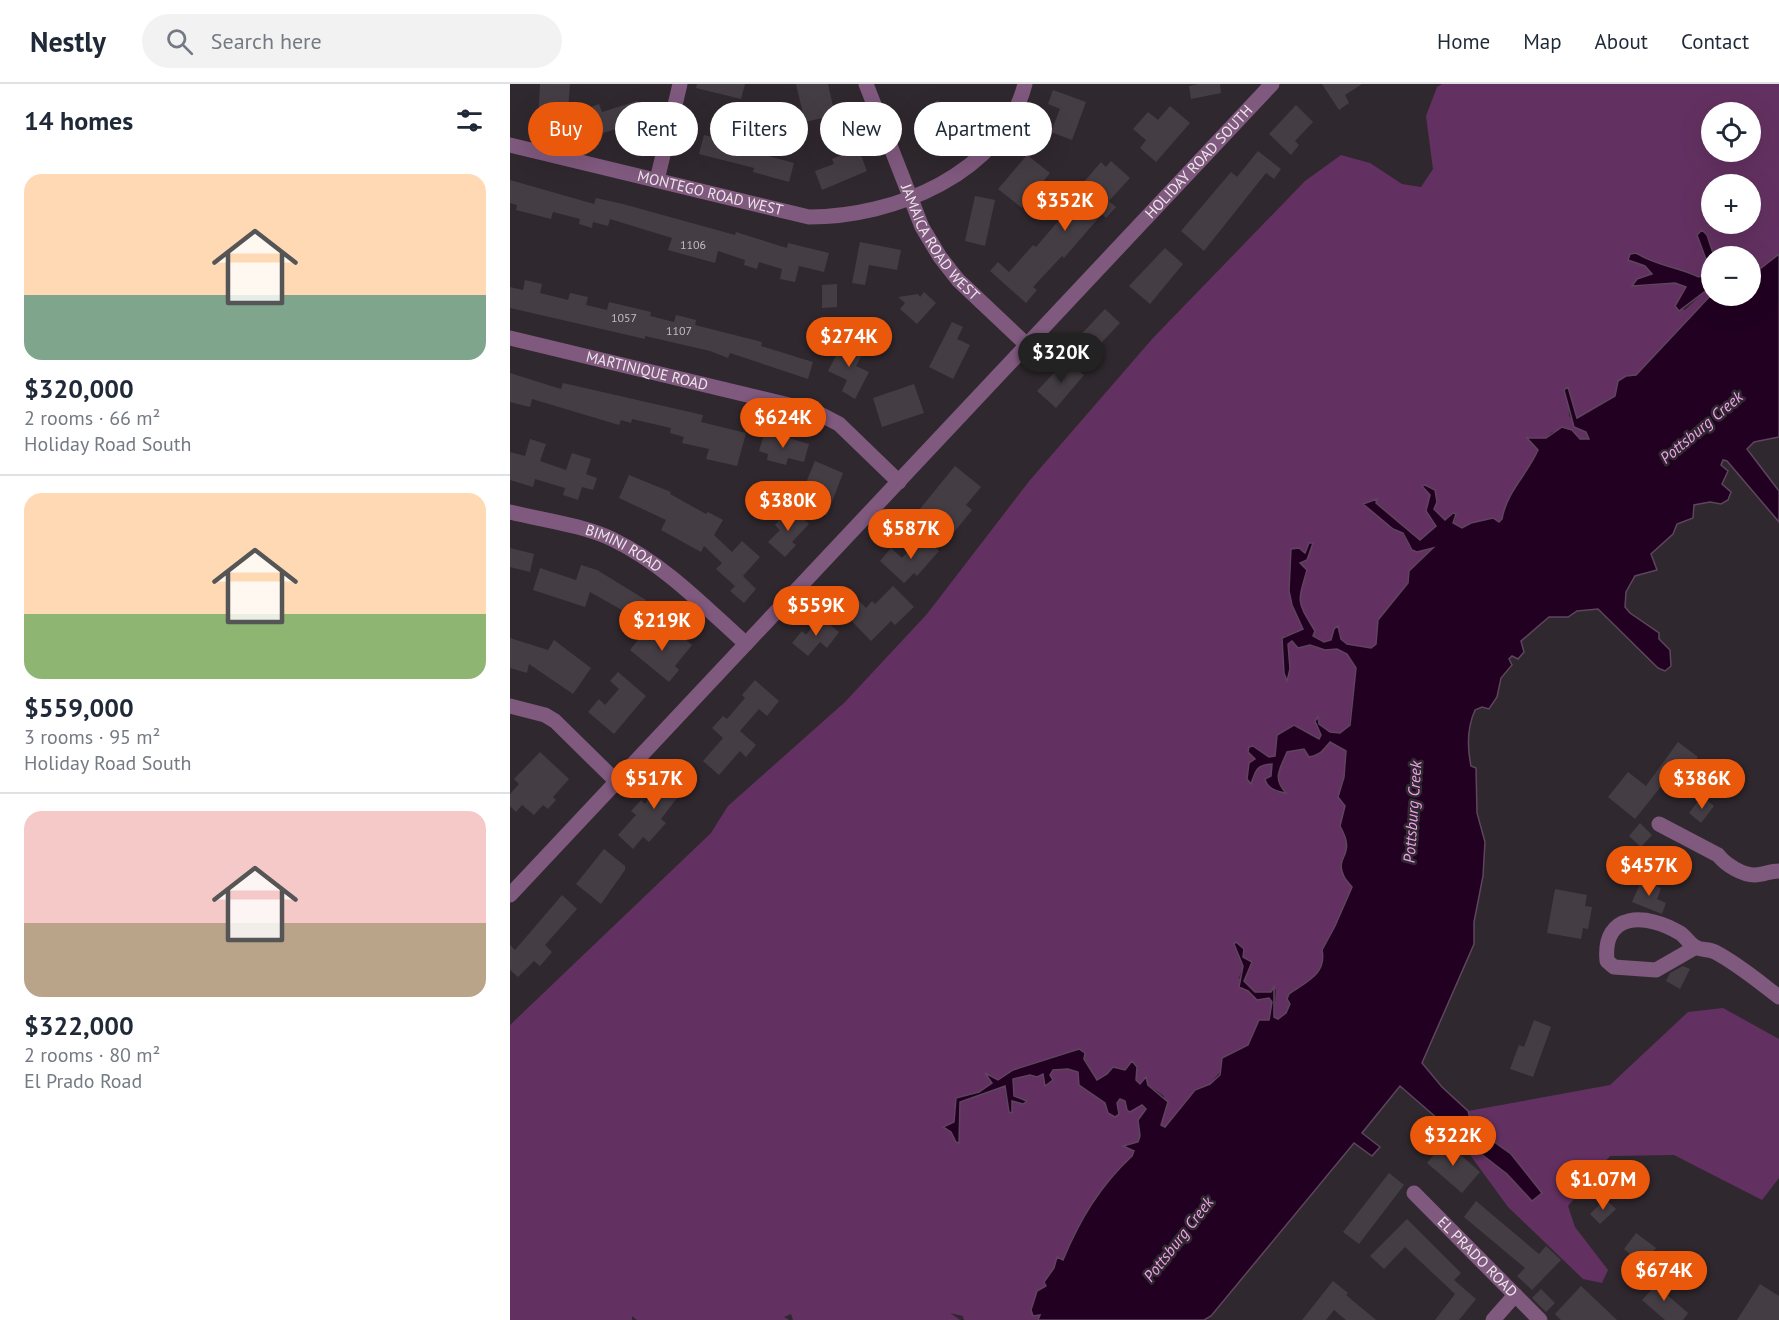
<!DOCTYPE html>
<html lang="en">
<head>
<meta charset="utf-8">
<style>
  body { margin:0; font-family:"PT Sans",sans-serif; background:#f2f2f3; color:#1f2937; height:100vh; display:flex; flex-direction:column; font-size:22px; white-space:nowrap }
  * { box-sizing:border-box; margin:0 }
  p { font-size:20px; color:#747a83 }
  .icon { flex:none; width:33px; height:33px; fill:none; stroke:currentColor; stroke-width:2; stroke-linecap:round; stroke-linejoin:round }
  .map { position:relative; flex:1; overflow:hidden }
  .panel { display:flex; flex-direction:column; background:#fff; width:510px }
  .panel>* { flex:none }
  .hud { position:absolute; left:18px; top:18px; width:570px; height:54px; display:flex; gap:12px }
  .controls { position:absolute; left:1191px; top:18px; display:grid; gap:12px }
  .controls a { display:grid; place-items:center; width:60px; height:60px; border-radius:50%; background:#fff; box-shadow:0 6px 24px #0002; font-size:30px }
  .price { position:absolute; translate:-50% -51px; padding:0 14px; border-radius:21px; background:#ea580c; color:#fff; font-size:20px; line-height:39px; filter:drop-shadow(0 2px 3px #0008) }
  .price::after { content:''; position:absolute; left:50%; top:36px; width:18px; height:14px; margin-left:-9px; background:inherit; clip-path:polygon(0 0,100% 0,50% 100%) }
  .price.selected { background:#222; color:#fff }
  ul { padding:0; list-style:none }
  li { display:grid; align-content:center; gap:12px; height:318px; padding:0 24px }
  li+li { border-top:2px solid #e0e1e3 }
  li span { display:grid; place-items:center; height:186px; border-radius:18px; color:#555 }
  li>.icon { margin-inline-start:auto }
  span .icon { width:108px; height:108px; fill:#fffc; stroke-width:1 }
  li b { font-size:26px }
  h2 { display:flex; justify-content:space-between; align-items:center; height:72px; padding:0 24px; font-size:26px }
  .chip { padding:0 21px; border-radius:27px; background:#fff; box-shadow:0 6px 24px #0002; font-size:21px; line-height:54px }
  .chip.selected { background:#ea580c; color:#fff }
  header { display:flex; align-items:center; gap:36px; box-sizing:border-box; height:84px; padding:0 30px; background:#fff; border-bottom:2px solid #e0e1e3 }
  header strong { font-size:28px }
  nav { display:flex; gap:33px; margin-inline-start:auto; font-size:21px }
  .search { width:420px; height:54px; background:#f2f2f3; display:flex; align-items:center; gap:15px; box-sizing:border-box; padding:0 21px; border-radius:33px; color:#747a83; font-size:22px }
  main { display:flex; flex:1; min-height:0 }
  .map>svg:first-child { display:block }
</style>
</head>
<body>
<header>
<strong>Nestly</strong>
<div class="search"><svg class="icon" aria-label="search" viewBox="0 0 24 24"><circle cx="10" cy="10" r="6"/><path d="M15 15l6 6"/></svg>Search here</div>
<nav><a>Home</a><a>Map</a><a>About</a><a>Contact</a></nav>
</header>
<main>
<section class="panel">
<h2>14 homes<svg class="icon" aria-label="filters" viewBox="0 0 24 24"><path d="M4 7h16M4 17h16"/><circle cx="9" cy="7" r="2"/><circle cx="15" cy="17" r="2"/></svg></h2>
<ul>
<li><span style="background:linear-gradient(#ffd9b3 65%,#7fa58c 0)"><svg class="icon" aria-label="home" viewBox="0 0 24 24"><path d="M3 11l9-7 9 7M6 9v11h12V9"/></svg></span><div><b>$320,000</b><p>2 rooms · 66 m²</p><p>Holiday Road South</p></div></li>
<li><span style="background:linear-gradient(#ffd9b3 65%,#8fb573 0)"><svg class="icon" aria-label="home" viewBox="0 0 24 24"><path d="M3 11l9-7 9 7M6 9v11h12V9"/></svg></span><div><b>$559,000</b><p>3 rooms · 95 m²</p><p>Holiday Road South</p></div></li>
<li><span style="background:linear-gradient(#f6c9c9 60%,#b9a48a 0)"><svg class="icon" aria-label="home" viewBox="0 0 24 24"><path d="M3 11l9-7 9 7M6 9v11h12V9"/></svg></span><div><b>$322,000</b><p>2 rooms · 80 m²</p><p>El Prado Road</p></div></li>
</ul>
</section>
<div class="map">
<svg width="1269" height="1236" viewBox="0 0 1269 1236">
  <rect width="100%" height="100%" fill="#2f282e"/>
  <g fill="#633161" fill-rule="evenodd">
    <path d="M932,0H1269V170L1241,192L1240,172H1204L1197,151H1187L1197,178V189L1189,194C1166,182 1149,183 1126,169L1118,176L1135,182L1143,190L1127,195L1134,202L1165,199L1177,203L1165,221L1175,226L1198,204L1201,206V211L1126,291L1116,292L1108,297L1105,312L1067,334L1058,304L1059,332L1076,348L1079,355L1070,356L1062,346L1042,348L1036,354H1018L1028,366C1017,391 997,407 992,435L989,438L983,434L961,439L952,444L943,439L946,434L935,436C926,429 923,422 920,411L916,427L926,442L910,457L863,417L853,420L883,445L892,449L902,466L907,468L923,463L898,493C899,512 864,527 866,561L861,564L837,560L831,555L830,547L824,545L821,556L814,558L803,551L804,547C787,517 787,520 797,486L790,479L797,476L799,459L795,469L781,465L779,507L793,545L784,551H775L779,569L778,560L782,557L815,566L827,565L837,570L846,584L839,642L830,649L820,648L809,640L808,634L807,644L811,651L809,656L791,645L765,671L759,674L749,666C744,677 732,688 740,699C747,686 746,681 762,680L761,692L755,695L766,708H776C762,694 771,684 777,668L818,661L820,658L836,667L834,693L828,713L835,722L830,742C848,774 820,772 842,803L825,842L812,866C817,890 796,898 779,910L777,915L780,920L776,929L768,935L764,933L766,906L764,904L761,908H745L734,897C738,881 734,873 724,860L733,882L729,894L747,916L758,913L762,918L759,936H749L738,961L729,965L700,1000L685,1006L655,1043L651,1041L654,1012L637,1000L636,993L630,1000L626,996V988C611,986 599,989 587,996L569,965L503,986L488,996L480,991L483,999L469,1008L446,1014L447,1027L441,1048L448,1059L449,1018L495,1002L496,1015L502,1028L501,1017H516L503,1012V994L533,989L534,998L543,986L558,985L568,988L584,1012L595,1019L598,1029L610,1015L615,1017L617,1026L632,1021L636,1025L629,1044L630,1052L628,1058L616,1064L624,1067C621,1076 612,1081 606,1088C585,1118 566,1143 553,1176L547,1173L544,1184L534,1198L536,1202L531,1234L528,1236H454L453,1232L440,1229L450,1236H283L281,1230L274,1233L279,1236H127L122,1232V1236H0V941L201,749L218,722L335,618L417,530L520,396L643,254L795,97L831,71L860,79L892,100L911,103L923,85L916,32L927,3ZM1202,28H1240V68H1202ZM1202,100H1240V140H1202Z"/>
    <path d="M1213,924L1269,955V1094L1252,1116L1164,1071L1100,1072L1058,1122L1065,1143L1098,1186L1092,1199L1073,1195L998,1123L944,1049L997,1090L1022,1117L1001,1070L962,1042L958,1027L1100,1001L1178,928Z"/>
  </g>
  <g fill="#210021" stroke="#5e455d" stroke-width="1.5">
    <path d="M1192,146L1197,151L1204,172H1202L1201,206L1198,205L1169,227L1165,222L1176,203L1165,199L1122,202L1127,195L1142,190L1135,182L1118,176L1120,170L1126,169C1149,183 1166,182 1189,193L1197,189V178L1187,151Z"/>
    <path d="M1269,170V353L1244,358L1237,365L1269,407V438L1217,377L1213,376L1211,381L1218,387L1212,400L1221,408L1218,416L1211,420L1200,418L1184,421L1183,434L1167,440L1163,450L1141,470L1147,486L1125,492L1116,508L1115,523L1120,529L1149,549V555L1160,566L1161,582L1155,587L1148,584L1088,525L1067,527L1058,533H1039L1011,557L1014,568L1008,575L1002,572L999,575L1002,581L991,594L987,613L979,625L972,623L965,626C957,644 957,663 961,682L966,684L967,729L975,758L973,792L964,838V860L912,979L932,1003L958,1027L962,1042L1001,1070L1032,1109L1022,1117L997,1090L944,1049L890,1002L852,1049L870,1063L862,1072L844,1059L701,1232L694,1236H528L530,1231L523,1232L521,1226L527,1207L536,1202L534,1198L544,1184L547,1173L553,1176C570,1135 590,1102 622,1072L624,1067L613,1062L628,1058L630,1052L628,1036L636,1025L632,1021L620,1028L617,1026L615,1017L610,1015L607,1019L609,1030L605,1033L598,1029L595,1019L569,1001L568,988L558,985L543,986L540,991L543,996L535,1002L533,990L527,993L520,991L503,995L504,1012L517,1017L513,1020L502,1017V1029L499,1028L495,1002L450,1018L449,1059L446,1058L441,1048L433,1043L444,1038L446,1014L469,1008L482,999L475,989L488,996L503,986L569,965L575,969L574,975L587,996L597,990L603,983L615,986L622,977L627,983L626,996L630,1000L636,993L638,1001L658,1018L651,1041L655,1043L685,1006L700,1000L710,991L712,974L738,961L749,936H759L762,918L759,914L747,916L738,907L729,903L733,882L724,860L726,858L734,865L733,873L742,878L734,897L745,908H761L764,903V933L768,935L776,929L780,920L777,915L779,910C796,898 817,890 812,866L825,842L842,803C839,799 834,795 833,790C825,771 847,772 830,742L835,722L828,713L834,693L836,667L820,658C813,666 811,671 799,673L794,665L777,668C770,685 762,694 776,709C768,708 757,705 755,695L761,692L762,680C746,681 746,686 741,700L737,695L739,679L745,675L738,668L739,663L743,662L759,673L765,672L767,651L784,641L809,655L811,651L805,637L808,633L809,640L820,648L830,649L840,641L846,584L837,570L827,565L815,566L800,561L788,564L782,557L778,560L780,585L777,597L774,589L772,554L793,545L782,521L779,507L781,465L789,464L795,469L799,459H803L797,476L790,479L797,486C787,520 787,517 805,547L803,552L814,558L821,556L824,545L828,542L831,555L837,560L861,564L866,560L868,536L898,499L899,487L923,464L907,468L902,466L893,449L883,445L853,420L867,415L866,419L910,456L926,442L916,427L920,411L912,402L915,401L925,406L927,418L924,425L935,436L943,429L946,430L943,439L952,444L961,439L983,434L989,438L992,435C997,407 1017,391 1028,366L1017,354H1036L1052,343L1062,346L1070,355H1079L1076,348L1064,343L1054,306L1058,303L1067,334L1105,312L1108,297L1116,292L1126,291L1201,211L1240,212L1241,192Z"/>
  </g>
  <g fill="#453d44">
    <path d="M30,0H60L57,40L28,38Z"/>
    <path d="M187,0H235L231,15L186,4Z"/>
    <path d="M286,0H318L325,31L295,38Z"/>
    <path d="M688,0H710L711,9L681,15L679,2Z"/>
    <path d="M812,0H852L835,11L839,19L829,26Z"/>
    <path d="M543,6L576,18L562,56L541,48L550,25L538,20Z"/>
    <path d="M428,16L434,25L443,19L458,40L420,66L405,45L422,33L417,24Z"/>
    <path d="M127,17L131,31L118,35L120,41L86,51L78,24L89,20L92,28Z"/>
    <path d="M786,21L803,38L785,57L789,61L781,71L759,50Z"/>
    <path d="M660,22L680,39L646,78L630,64L636,56L623,45L638,28L648,36Z"/>
    <path d="M231,39L243,42L237,66L284,79L279,98L243,88L244,84L189,70L194,51L211,55L213,48L228,52Z"/>
    <path d="M348,64L357,87L312,106L305,87L324,80L322,75Z"/>
    <path d="M748,67L771,85L764,95L756,89L694,167L671,147L721,88L727,93Z"/>
    <path d="M517,71L540,89L512,124L488,105Z"/>
    <path d="M601,77L620,94L599,117L606,123L596,134L592,130L554,174L552,172L523,203L527,206L516,219L480,187L488,178L499,188L523,161L526,163L556,128L561,133L576,116L570,111L577,102L573,99L591,78L596,83Z"/>
    <path d="M0,96L84,120L86,114L113,120L225,151L226,148L277,164L278,159L319,169L314,188L289,182L285,198L270,195L272,185L249,178L247,185L234,181L235,176L208,167L205,179L158,166L162,154L100,135L98,142L83,138L82,144L69,140L70,135L43,128L41,135L6,126L7,121L0,119Z"/>
    <path d="M465,112L485,116L475,162L455,157Z"/>
    <path d="M350,158L391,166L387,186L359,181L355,201L342,199Z"/>
    <path d="M655,164L673,180L640,220L619,202Z"/>
    <path d="M15,196L32,200L30,209L58,216L60,209L78,213L76,221L97,226L99,218L141,228L140,232L164,238L166,231L186,236L185,241L252,258L251,262L303,278L298,295L220,269L218,274L200,267L135,252V255L0,224V203L13,206Z"/>
    <path d="M327,200V223L312,224V201Z"/>
    <path d="M414,208L426,219L407,240L390,225L395,219L388,213L408,210L410,213Z"/>
    <path d="M595,225L610,239L579,272L564,258Z"/>
    <path d="M442,238L453,243L447,255L460,261L443,295L419,283Z"/>
    <path d="M334,256L354,267L346,282L359,288L345,315L332,307L337,296L318,287Z"/>
    <path d="M556,276L574,291L546,324L527,307Z"/>
    <path d="M0,289L51,305L53,299L193,331L191,338L236,349L227,382L196,375L199,365L172,359L174,353L160,349L161,344L122,335L121,339L111,336L109,341L22,315L20,323L0,318Z"/>
    <path d="M404,300L414,329L372,343L363,314Z"/>
    <path d="M255,347L299,360L294,378L278,374L276,381L257,376L258,370L249,367Z"/>
    <path d="M20,355L36,360L30,377L56,386L62,369L81,375L76,390L87,394L83,406L72,403L68,416L53,411L55,404L25,395L23,403L0,396V368L15,372Z"/>
    <path d="M305,377L333,389L317,431L288,418Z"/>
    <path d="M445,382L471,403L456,421L462,426L441,452L409,426Z"/>
    <path d="M119,391L161,408L160,410L196,430L198,428L213,436L204,451L222,468L232,457L250,473L233,492L246,505L234,519L220,507L225,502L206,485L212,479L194,462L191,468L151,446L156,436L109,414Z"/>
    <path d="M280,423L299,440L282,458L286,461L275,473L258,458L270,446L265,441Z"/>
    <path d="M413,451L429,467L407,492L404,489L394,499L370,477L381,464L392,474Z"/>
    <path d="M0,464L24,470L20,488L0,483Z"/>
    <path d="M71,481L87,486L136,516L126,534L80,508L75,523L23,506L30,484L66,496Z"/>
    <path d="M383,502L404,523L385,541L381,537L361,557L326,521L340,507L356,524L362,517L365,520Z"/>
    <path d="M310,533L329,548L317,564L310,558L298,572L282,559L292,547L296,551Z"/>
    <path d="M159,542L182,561L165,582L169,586L159,598L120,566L132,551L140,557L148,548L152,551Z"/>
    <path d="M0,554L38,566L44,556L81,584L63,610L19,580L17,589L0,584Z"/>
    <path d="M108,588L136,612L104,650L78,628L89,615L95,621L109,605L100,597Z"/>
    <path d="M245,596L269,617L257,632L249,625L230,647L246,661L236,673L230,667L209,691L193,677L213,654L202,644L213,632L217,635L235,614L232,611Z"/>
    <path d="M1168,658L1188,673L1163,707L1153,700L1125,735L1098,713L1118,688L1136,702Z"/>
    <path d="M30,668L59,695L43,713L46,716L38,725L33,721L24,731L12,721L6,728L0,722V710L9,700L4,695Z"/>
    <path d="M162,684L180,697L151,735L156,739L139,758L133,753L123,765L108,751L126,731L121,727L131,716L135,720Z"/>
    <path d="M1192,712L1204,722L1191,739L1179,729Z"/>
    <path d="M1130,739L1142,751L1131,763L1119,752Z"/>
    <path d="M94,765L115,782V786L91,820L66,800Z"/>
    <path d="M1132,795L1151,804L1147,815L1156,819L1152,830L1122,818Z"/>
    <path d="M1045,805L1077,811L1075,822L1082,823L1078,845L1073,844L1071,855L1037,849Z"/>
    <path d="M52,811L67,825L35,861L42,868L30,882L24,877L8,893L0,886V861L5,866Z"/>
    <path d="M1173,882L1180,885L1170,905L1156,897L1160,889Z"/>
    <path d="M1024,936L1041,943L1023,993L1000,985L1009,961L1014,963Z"/>
    <path d="M935,1057L970,1088L952,1109L917,1079Z"/>
    <path d="M879,1089L894,1101L849,1160L833,1148Z"/>
    <path d="M1095,1115L1106,1125L1090,1140L1080,1130Z"/>
    <path d="M966,1117L1029,1170L1036,1162L1051,1176L1022,1206L1007,1192L1015,1184L954,1133Z"/>
    <path d="M897,1135L951,1189L944,1196L966,1215L949,1236H925L945,1210L895,1163L874,1185L860,1172Z"/>
    <path d="M1126,1149L1146,1164L1133,1181L1114,1165Z"/>
    <path d="M1154,1192L1164,1201L1156,1210L1178,1229L1173,1236H1155L1132,1216Z"/>
    <path d="M823,1197L838,1209L836,1211L866,1236H836L824,1226L816,1236H792Z"/>
    <path d="M1250,1200L1269,1212V1236H1227Z"/>
    <path d="M1071,1202L1107,1236H1051L1045,1230Z"/>
    <path d="M1031,1205L1045,1219L1036,1228L1022,1214Z"/>
  </g>
  <g fill="none" stroke-linecap="round" stroke-linejoin="round">
    <g stroke="#80597e" stroke-width="15">
      <path id="s1" d="M356,0L412,143L430,173L448,196L518,262"/>
      <path id="s2" d="M0,61L299,133C384,133 492,90 515,0"/>
      <path d="M147,96L170,0"/>
      <path id="s3" d="M0,254L304,327L329,340L389,398"/>
      <path id="s4" d="M0,428C33,436 72,441 102,455C154,480 194,522 236,560"/>
      <path d="M0,622L35,631L45,637L107,698"/>
      <path d="M1149,740L1208,771C1216,781 1232,791 1245,791C1253,791 1260,787 1269,787"/>
      <path id="s5" d="M0,811L762,0"/>
      <path d="M1186,863L1146,886L1104,883L1097,877C1092,827 1137,829 1170,849C1176,853 1180,861 1187,864C1193,866 1199,865 1205,868C1228,880 1248,897 1269,913"/>
      <path id="s6" d="M904,1109L1030,1236"/>
      <path d="M983,1236L1005,1211"/>
    </g>
  </g>
  <g text-anchor="middle" stroke-width="5" stroke-linejoin="round" paint-order="stroke">
    <g font-size="12" fill="#c2bcc0">
      <text x="183" y="165">1106</text>
      <text x="114" y="238">1057</text>
      <text x="169" y="251">1107</text>
    </g>
    <g font-size="15" fill="#ebe6ea" stroke="#2f282e">
      <text dy="5" stroke="none"><textPath href="#s5" startOffset="1006">HOLIDAY ROAD SOUTH</textPath></text>
      <text dy="5" stroke="none"><textPath href="#s2" startOffset="206">MONTEGO ROAD WEST</textPath></text>
      <text dy="5" stroke="none"><textPath href="#s1" startOffset="176">JAMAICA ROAD WEST</textPath></text>
      <text dy="5" stroke="none"><textPath href="#s3" startOffset="141">MARTINIQUE ROAD</textPath></text>
      <text dy="5" stroke="none"><textPath href="#s4" startOffset="120">BIMINI ROAD</textPath></text>
      <text dy="5" stroke="none"><textPath href="#s6" startOffset="90">EL PRADO ROAD</textPath></text>
    </g>
    <g font-size="16" font-style="italic" fill="#f1a1ed" stroke="#2f282e">
      <text transform="translate(1191 343) rotate(-40)" y="6">Pottsburg Creek</text>
      <text transform="translate(902 728) rotate(-86)" y="6">Pottsburg Creek</text>
      <text transform="translate(668 1155) rotate(-52)" y="6">Pottsburg Creek</text>
    </g>
  </g>
</svg>
<div class="controls">
<a><svg class="icon" aria-label="locate" viewBox="0 0 24 24"><circle cx="12" cy="12" r="6"/><path d="M12 2v4M12 18v4M2 12h4M18 12h4"/></svg></a>
<a>+</a>
<a>−</a>
</div>
<b class="price" style="left:555px;top:148px">$352K</b>
<b class="price" style="left:339px;top:284px">$274K</b>
<b class="price selected" style="left:551px;top:300px">$320K</b>
<b class="price" style="left:273px;top:365px">$624K</b>
<b class="price" style="left:278px;top:448px">$380K</b>
<b class="price" style="left:401px;top:476px">$587K</b>
<b class="price" style="left:306px;top:553px">$559K</b>
<b class="price" style="left:152px;top:568px">$219K</b>
<b class="price" style="left:144px;top:726px">$517K</b>
<b class="price" style="left:1192px;top:726px">$386K</b>
<b class="price" style="left:1139px;top:813px">$457K</b>
<b class="price" style="left:943px;top:1083px">$322K</b>
<b class="price" style="left:1093px;top:1127px">$1.07M</b>
<b class="price" style="left:1154px;top:1218px">$674K</b>
<div class="hud">
<a class="chip selected">Buy</a>
<a class="chip">Rent</a>
<a class="chip">Filters</a>
<a class="chip">New</a>
<a class="chip">Apartment</a>
</div>
</div>
</main>
</body>
</html>
